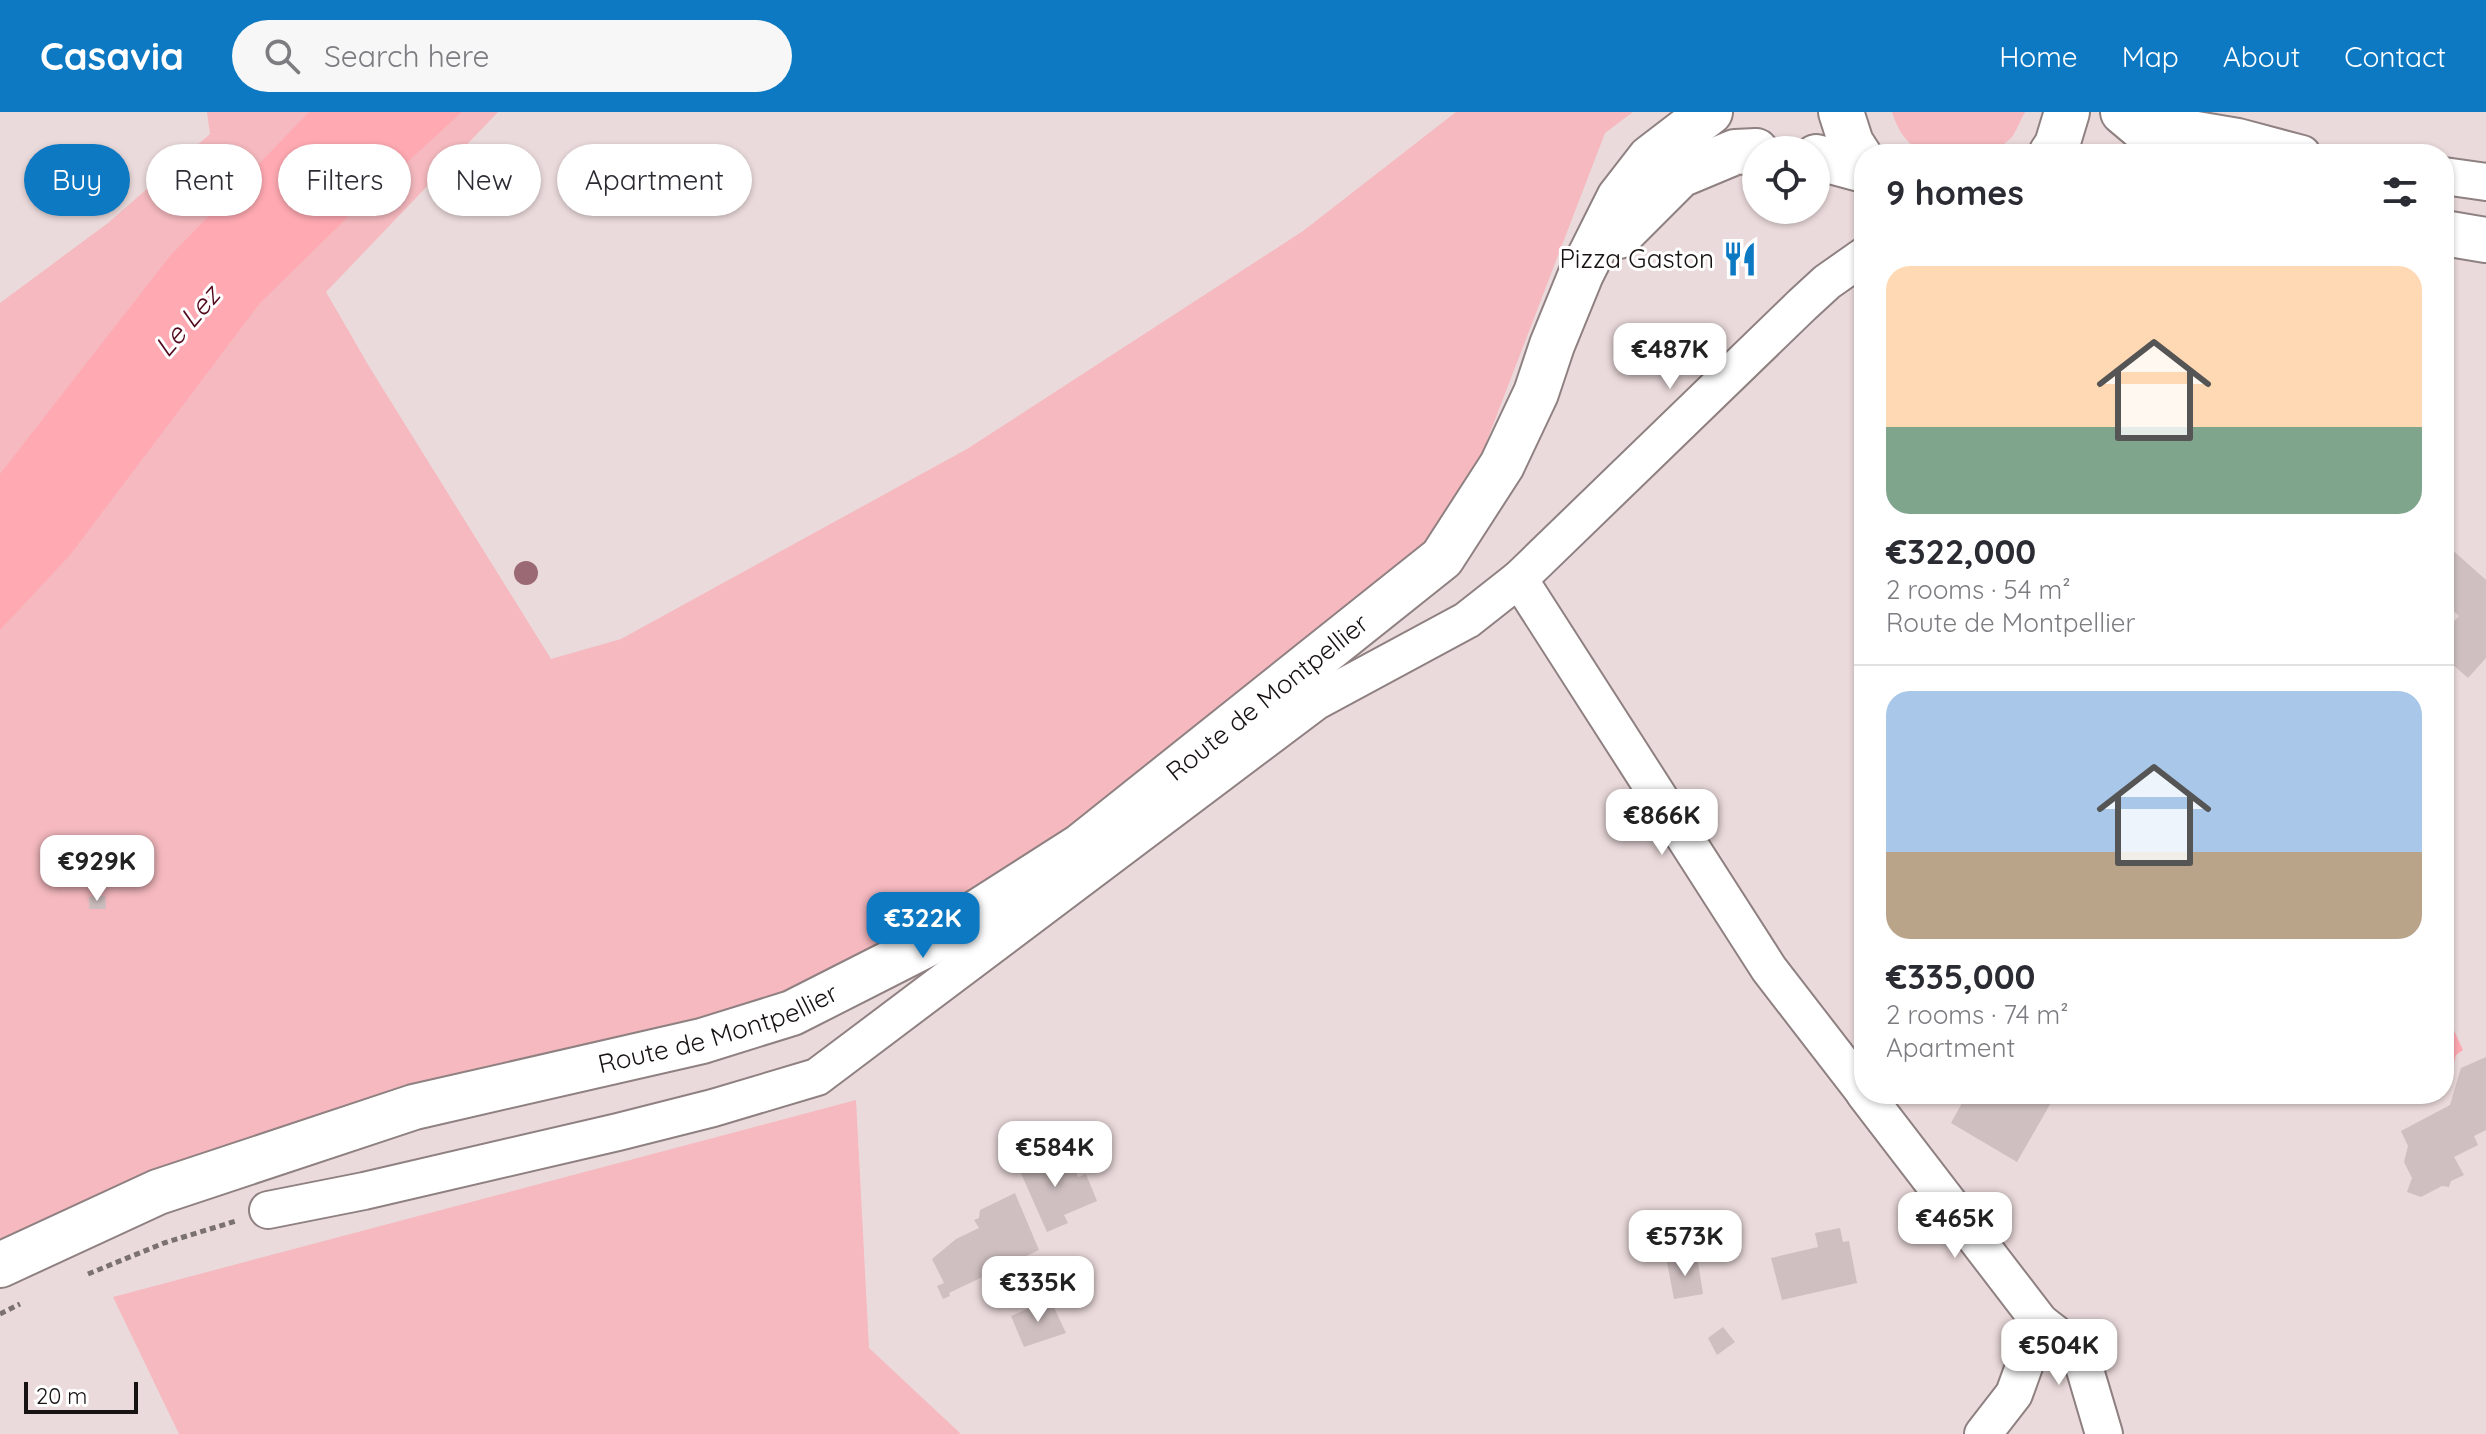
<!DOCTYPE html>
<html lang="en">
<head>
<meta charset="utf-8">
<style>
  body { margin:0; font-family:Quicksand,sans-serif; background:#f7f7f7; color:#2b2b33; height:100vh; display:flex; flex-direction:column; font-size:30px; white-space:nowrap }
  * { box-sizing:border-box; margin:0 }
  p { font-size:26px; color:#7c7c81 }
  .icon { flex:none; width:44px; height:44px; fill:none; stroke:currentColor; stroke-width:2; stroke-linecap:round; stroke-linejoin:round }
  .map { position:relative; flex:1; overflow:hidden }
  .drawer { position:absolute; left:1854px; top:32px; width:600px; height:960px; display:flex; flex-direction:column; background:#fff; border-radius:32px; box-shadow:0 2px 6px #0004 }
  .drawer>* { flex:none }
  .banner { position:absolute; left:24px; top:32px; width:760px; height:72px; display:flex; gap:16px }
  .controls { position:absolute; left:1742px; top:24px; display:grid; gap:16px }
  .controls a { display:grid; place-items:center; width:88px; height:88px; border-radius:50%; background:#fff; box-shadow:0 2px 6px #0004; font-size:40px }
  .scale { position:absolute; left:24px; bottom:20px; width:114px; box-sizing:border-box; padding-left:8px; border:4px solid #181313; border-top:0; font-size:22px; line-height:28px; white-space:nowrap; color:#181313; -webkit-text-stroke:6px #fff; paint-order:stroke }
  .price { position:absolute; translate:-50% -68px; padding:0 18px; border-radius:16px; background:#fff; color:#222; font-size:26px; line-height:52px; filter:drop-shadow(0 2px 4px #0008) }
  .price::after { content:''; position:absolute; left:50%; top:48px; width:24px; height:18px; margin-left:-12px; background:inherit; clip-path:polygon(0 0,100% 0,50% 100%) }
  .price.selected { background:#0e79c3; color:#fff }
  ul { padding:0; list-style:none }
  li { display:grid; align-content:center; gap:16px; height:424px; padding:0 32px }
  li+li { border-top:2px solid #e1e1e2 }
  li span { display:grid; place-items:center; height:248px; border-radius:24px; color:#555 }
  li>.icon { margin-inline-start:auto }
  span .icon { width:144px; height:144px; fill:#fffc; stroke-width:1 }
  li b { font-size:34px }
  h2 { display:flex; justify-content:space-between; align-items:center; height:96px; padding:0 32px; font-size:34px }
  .tag { padding:0 28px; border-radius:36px; background:#fff; box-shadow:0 2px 6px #0004; font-size:28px; line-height:72px }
  .tag.selected { background:#0e79c3; color:#fff }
  header { display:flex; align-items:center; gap:48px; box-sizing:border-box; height:112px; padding:0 40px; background:#0e79c3; color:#fff }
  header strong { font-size:38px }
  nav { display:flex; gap:44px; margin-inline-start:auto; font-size:28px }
  .search { width:560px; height:72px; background:#f7f7f7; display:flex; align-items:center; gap:20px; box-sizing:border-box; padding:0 28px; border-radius:44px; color:#7c7c81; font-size:30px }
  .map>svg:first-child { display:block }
</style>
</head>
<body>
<header>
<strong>Casavia</strong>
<div class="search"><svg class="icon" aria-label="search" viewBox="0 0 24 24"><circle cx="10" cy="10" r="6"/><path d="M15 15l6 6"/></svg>Search here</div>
<nav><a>Home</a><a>Map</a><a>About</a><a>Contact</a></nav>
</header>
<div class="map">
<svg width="2486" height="1322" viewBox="0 0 2486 1322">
  <rect width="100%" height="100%" fill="#ebdadb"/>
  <g fill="#f5b9bf">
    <path d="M207,0H498L326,180L370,256L551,547L621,527L967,337L1303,119L1456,0H1633L1605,21L1442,446L1081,734L792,901L414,995L0,1153V191L108,111L210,22Z"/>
    <path d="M1892,0H2025L2013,24L1993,42C1946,42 1909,55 1892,0Z"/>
    <path d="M856,988L869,1236L961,1322H179L113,1185Z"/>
  </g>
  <g fill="#ffa9b2">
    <path d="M309,0H462L356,97L260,191L70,443L0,518V362L170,144Z"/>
    <path d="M2444,908L2450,910L2463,938L2456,943L2450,966L2444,969Z"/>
  </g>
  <g fill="#cfbfc0">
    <path d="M2449,435L2486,468V546L2468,566L2444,545V520L2459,504L2444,490V441Z"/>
    <path d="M105,784L106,797H89V785Z"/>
    <path d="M2486,945V1018L2474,1024L2478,1033L2454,1045L2464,1063L2451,1069L2449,1075L2442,1074L2421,1085L2407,1080L2412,1066L2404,1050L2408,1034L2401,1019L2450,993L2461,956Z"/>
    <path d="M1967,982H2056L2017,1050L1951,1011Z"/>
    <path d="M1036,1040L1043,1054L1068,1042L1078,1065L1086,1062L1097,1089L1064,1103L1068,1111L1047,1120L1016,1050Z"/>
    <path d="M1015,1081L1039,1138L949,1181L950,1184L943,1187L937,1174L944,1171L932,1147L956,1127L979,1116L974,1108L979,1106L980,1098Z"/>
    <path d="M1840,1116L1843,1130L1849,1129L1857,1171L1782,1188L1771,1146L1818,1135L1815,1121Z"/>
    <path d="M1697,1144L1703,1182L1674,1187L1667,1150Z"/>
    <path d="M1075,1155L1087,1189L1081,1190L1066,1157Z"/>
    <path d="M1050,1187L1066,1221L1024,1235L1011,1204Z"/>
    <path d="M1723,1215L1735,1230L1717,1243L1708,1226Z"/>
  </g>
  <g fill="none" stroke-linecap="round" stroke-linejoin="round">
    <g stroke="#8f8081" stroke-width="40">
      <g id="minor">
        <path d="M2132,7L2238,25L2302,42"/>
        <path d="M2444,64L2486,70"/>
        <path d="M1519,467L1769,857L1864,980"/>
        <path d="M1865,982L2040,1210L2014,1282L1983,1322"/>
        <path d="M268,1098L364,1079L618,1020L713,996L817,965L1315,590L1467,508L1519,467L1802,193L1827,170L1864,144"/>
        <path d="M2040,1210L2080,1241L2104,1322"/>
      </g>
    </g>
    <g stroke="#8f8081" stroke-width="48">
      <g id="secondary">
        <path d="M1841,0L1851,31L1864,51"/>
        <path d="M2123,0L2148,21L2182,42"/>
        <path d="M2051,42L2057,33L2067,0"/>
        <path d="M1816,45L1864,58"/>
        <path d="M2444,121L2486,128"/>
        <path d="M1619,124L1680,63L1735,40L1756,39"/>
        <path id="s1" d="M0,1153L158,1080L414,995L702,929L792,901L926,833L1081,734L1442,446L1502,353L1536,281L1552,233L1581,162L1619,86L1650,46L1710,0"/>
      </g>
    </g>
    <g stroke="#7b7171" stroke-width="5" stroke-dasharray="6 4" stroke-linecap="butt">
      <path d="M88,1162L164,1131L236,1109"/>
      <path d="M0,1202L20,1192"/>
    </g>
    <use href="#minor" stroke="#fff" stroke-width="36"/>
    <use href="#secondary" stroke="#fff" stroke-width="44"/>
  </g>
  <circle fill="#9a6974" cx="526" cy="461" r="12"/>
  <defs>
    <g id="restaurant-bare" transform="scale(2.76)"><path d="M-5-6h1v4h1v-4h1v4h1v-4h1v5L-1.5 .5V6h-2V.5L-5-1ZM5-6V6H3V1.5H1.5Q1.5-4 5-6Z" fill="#0e79c3" stroke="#fff" stroke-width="2.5" paint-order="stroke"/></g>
  </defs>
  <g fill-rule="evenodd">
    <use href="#restaurant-bare" x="1740" y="147"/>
  </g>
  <g text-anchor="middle" stroke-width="6" stroke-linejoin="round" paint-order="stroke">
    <g font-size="26" fill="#181313" stroke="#fff" text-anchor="end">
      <text x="1714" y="156">Pizza Gaston</text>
    </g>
    <g font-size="26" fill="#181313" stroke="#fff">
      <text dy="9" stroke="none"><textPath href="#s1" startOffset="1406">Route de Montpellier</textPath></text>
      <text dy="9" stroke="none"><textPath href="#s1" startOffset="758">Route de Montpellier</textPath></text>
    </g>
    <g font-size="28" font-style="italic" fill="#53081c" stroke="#fff">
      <text transform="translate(187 209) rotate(-49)" y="10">Le Lez</text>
    </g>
  </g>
</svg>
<div class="controls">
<a><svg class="icon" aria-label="locate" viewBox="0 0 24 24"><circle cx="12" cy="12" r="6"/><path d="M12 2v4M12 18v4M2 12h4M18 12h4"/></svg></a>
</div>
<div class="scale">20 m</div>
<b class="price" style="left:1670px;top:279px">€487K</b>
<b class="price" style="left:1662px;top:745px">€866K</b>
<b class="price" style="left:97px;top:791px">€929K</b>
<b class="price selected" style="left:923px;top:848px">€322K</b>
<b class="price" style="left:1055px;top:1077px">€584K</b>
<b class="price" style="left:1955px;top:1148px">€465K</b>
<b class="price" style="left:1685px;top:1166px">€573K</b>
<b class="price" style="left:1038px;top:1212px">€335K</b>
<b class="price" style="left:2059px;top:1275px">€504K</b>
<div class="banner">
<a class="tag selected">Buy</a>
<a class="tag">Rent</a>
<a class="tag">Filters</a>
<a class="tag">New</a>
<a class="tag">Apartment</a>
</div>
<section class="drawer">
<h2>9 homes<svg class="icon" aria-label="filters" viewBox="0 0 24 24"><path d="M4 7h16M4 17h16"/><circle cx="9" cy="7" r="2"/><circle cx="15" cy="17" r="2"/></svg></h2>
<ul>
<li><span style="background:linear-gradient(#ffd9b3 65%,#7fa58c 0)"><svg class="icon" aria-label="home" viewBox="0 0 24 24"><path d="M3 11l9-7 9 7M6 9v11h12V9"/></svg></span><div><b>€322,000</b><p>2 rooms · 54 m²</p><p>Route de Montpellier</p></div></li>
<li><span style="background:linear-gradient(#a9c7e8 65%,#b9a48a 0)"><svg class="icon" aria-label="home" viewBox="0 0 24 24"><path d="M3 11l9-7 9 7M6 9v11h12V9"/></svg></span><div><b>€335,000</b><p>2 rooms · 74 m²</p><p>Apartment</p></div></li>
</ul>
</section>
</div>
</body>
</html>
